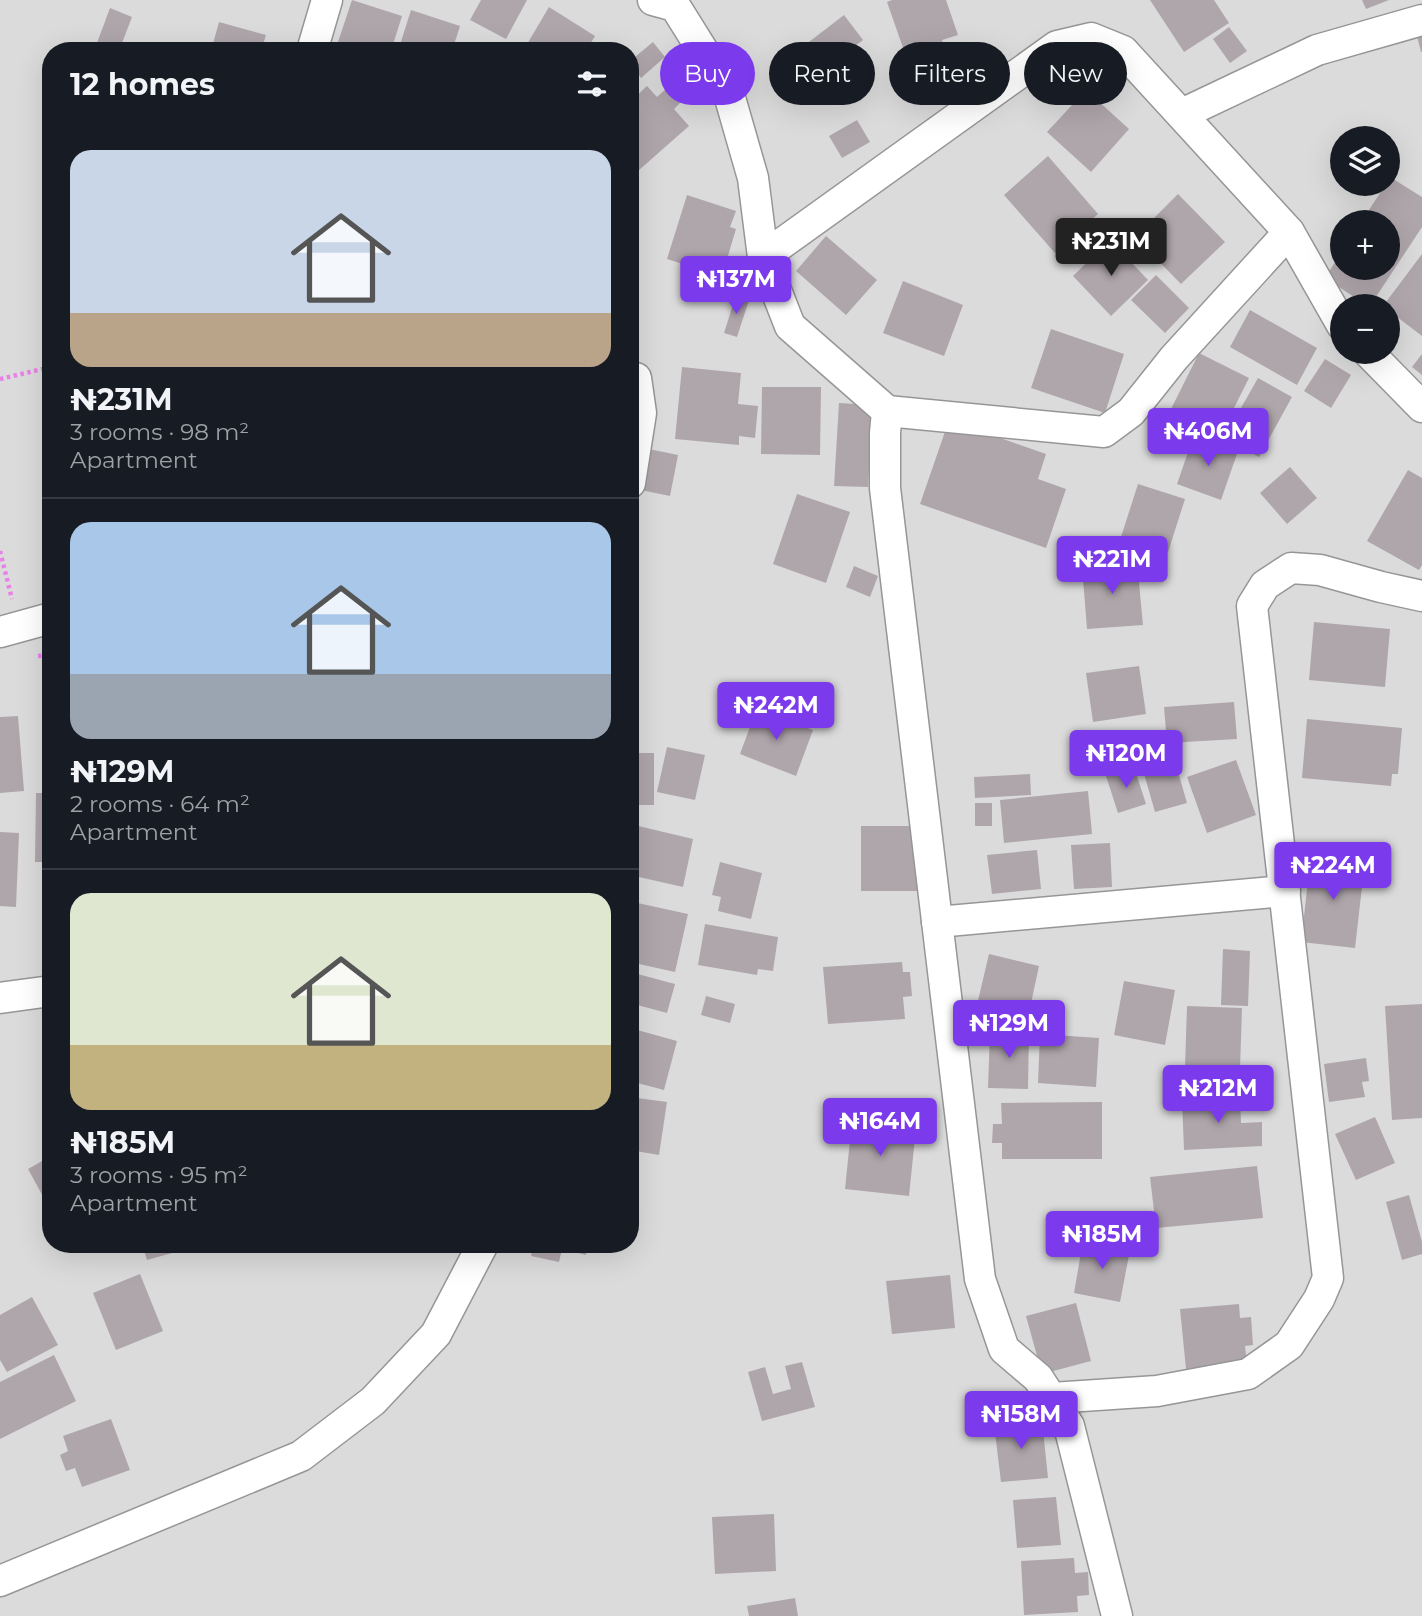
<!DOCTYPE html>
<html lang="en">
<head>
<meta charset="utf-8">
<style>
  body { margin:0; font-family:Montserrat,sans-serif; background:#242831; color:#f1f3f6; height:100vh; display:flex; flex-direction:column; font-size:26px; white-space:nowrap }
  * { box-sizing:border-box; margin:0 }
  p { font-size:23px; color:#9ea1a6 }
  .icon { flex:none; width:38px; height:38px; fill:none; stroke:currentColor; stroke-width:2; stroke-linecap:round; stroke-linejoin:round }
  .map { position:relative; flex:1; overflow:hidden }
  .details { position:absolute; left:42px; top:42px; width:597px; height:1211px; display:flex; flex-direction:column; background:#171b24; border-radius:28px; box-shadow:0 7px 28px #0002 }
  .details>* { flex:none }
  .banner { position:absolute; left:660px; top:42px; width:656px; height:63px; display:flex; gap:14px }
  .tools { position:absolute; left:1330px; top:126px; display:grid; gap:14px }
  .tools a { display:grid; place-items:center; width:70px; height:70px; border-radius:50%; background:#171b24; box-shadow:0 7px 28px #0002; font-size:35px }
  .price { position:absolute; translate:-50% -60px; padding:0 16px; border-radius:7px; background:#7c3aed; color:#fff; font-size:23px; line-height:46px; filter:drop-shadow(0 2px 4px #0008) }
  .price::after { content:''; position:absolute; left:50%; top:42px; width:21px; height:16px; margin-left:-10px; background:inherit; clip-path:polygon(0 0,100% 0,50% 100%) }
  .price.current { background:#222; color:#fff }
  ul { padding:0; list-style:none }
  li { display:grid; align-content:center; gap:14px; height:371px; padding:0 28px }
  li+li { border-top:2px solid #363941 }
  li span { display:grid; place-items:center; height:217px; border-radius:21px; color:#555 }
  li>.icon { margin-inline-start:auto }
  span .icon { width:126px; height:126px; fill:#fffc; stroke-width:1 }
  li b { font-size:30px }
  h2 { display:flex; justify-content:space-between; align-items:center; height:84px; padding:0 28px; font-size:30px }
  .tag { padding:0 24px; border-radius:32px; background:#171b24; box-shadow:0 7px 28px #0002; font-size:24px; line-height:63px }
  .tag.current { background:#7c3aed; color:#fff }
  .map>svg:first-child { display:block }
</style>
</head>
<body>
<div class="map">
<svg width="1422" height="1616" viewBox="0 0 1422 1616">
  <rect width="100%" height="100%" fill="#f1eaed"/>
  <path fill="#dcdbdc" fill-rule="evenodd" d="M0,0H1422V1616H0ZM51,51H630V1244H51ZM1342,138H1388V184H1342ZM1342,222H1388V268H1342ZM1342,306H1388V352H1342Z"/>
  <g fill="#afa6ac">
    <path d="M352,0L402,16L391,51H335Z"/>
    <path d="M481,0H527L506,39L470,20Z"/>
    <path d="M892,0H946L958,35L942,40L945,49L908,62L887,2Z"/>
    <path d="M1150,0H1214L1229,23L1184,52Z"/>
    <path d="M1362,0H1389L1366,9Z"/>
    <path d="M549,7L595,36L586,51H523Z"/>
    <path d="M110,8L132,17L119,51H94Z"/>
    <path d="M411,10L460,26L452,51H398Z"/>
    <path d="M844,15L863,40L802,86L783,62Z"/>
    <path d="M219,22L266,35L261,51H211Z"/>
    <path d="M1422,22V52H1421L1414,24Z"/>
    <path d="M1229,27L1247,51L1230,63L1213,39Z"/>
    <path d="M653,42L665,57L641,78L630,64V61Z"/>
    <path d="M647,86L657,97L667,88L680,103L674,109L689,126L630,178V102Z"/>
    <path d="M1086,90L1129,129L1091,172L1047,132Z"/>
    <path d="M857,120L870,142L842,158L829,136Z"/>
    <path d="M1048,156L1098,214L1055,253L1004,195Z"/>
    <path d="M1390,177L1422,197V227L1370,306H1368L1325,278L1342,251V268H1388V222H1361L1386,184H1388Z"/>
    <path d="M1178,194L1225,242L1181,284L1135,237Z"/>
    <path d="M687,195L736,211L730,227L736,229L727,259L717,256L711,273L667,259Z"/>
    <path d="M826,236L877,280L846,315L796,271Z"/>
    <path d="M1110,240L1148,280L1111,316L1073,276Z"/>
    <path d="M1422,254V336L1388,310V306H1383Z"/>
    <path d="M1156,275L1189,308L1165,333L1131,300Z"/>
    <path d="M903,281L963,305L944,356L883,333Z"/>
    <path d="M736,295L749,300L737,337L724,333Z"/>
    <path d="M1250,310L1317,348L1297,385L1230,347Z"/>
    <path d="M1051,329L1124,354L1105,413L1031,388Z"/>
    <path d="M1199,353L1249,378L1220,436L1170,411Z"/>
    <path d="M1422,354V375L1412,367Z"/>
    <path d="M1325,359L1351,375L1331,408L1304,391Z"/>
    <path d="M682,367L741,373L738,404L758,406L755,438L739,436V445L675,439Z"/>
    <path d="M1258,378L1292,397L1259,457L1224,438Z"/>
    <path d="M762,387H821L820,455L761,454Z"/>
    <path d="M839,403L872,405L868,487L834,486Z"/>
    <path d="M949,420L1046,454L1038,479L1066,489L1046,548L920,504Z"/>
    <path d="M1194,435L1238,451L1221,500L1177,484Z"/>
    <path d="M639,447L678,455L670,496L631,488Z"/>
    <path d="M1290,467L1317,498L1287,524L1260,493Z"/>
    <path d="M1408,470L1422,478V565L1419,570L1367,541Z"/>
    <path d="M1138,484L1185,499L1168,552L1121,537Z"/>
    <path d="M797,494L850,512L826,583L773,564Z"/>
    <path d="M1137,562L1143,625L1087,629L1082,566Z"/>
    <path d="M854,566L878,576L870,597L846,587Z"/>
    <path d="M1314,622L1390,629L1385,687L1309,680Z"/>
    <path d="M1139,666L1146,714L1093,722L1086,673Z"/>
    <path d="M1234,702L1237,739L1167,743L1164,707Z"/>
    <path d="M757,708L813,730L796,776L740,754Z"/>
    <path d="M18,716L24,791L0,793V717Z"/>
    <path d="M1307,719L1402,728L1398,774H1392L1391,786L1302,778Z"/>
    <path d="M667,747L705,755L695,800L657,792Z"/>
    <path d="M1171,747L1187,803L1155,812L1139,756Z"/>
    <rect x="630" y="753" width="24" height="52"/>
    <path d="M1236,760L1256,815L1207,833L1187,777Z"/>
    <path d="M1134,767L1146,804L1118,813L1106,776Z"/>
    <path d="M1030,774L1031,795L975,798L974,777Z"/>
    <path d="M1088,791L1092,834L1004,843L1000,800Z"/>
    <path d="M36,793H51V862H35Z"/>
    <rect x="975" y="803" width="17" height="23"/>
    <path d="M630,824L693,839L683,887L630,875Z"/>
    <rect x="861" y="826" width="56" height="65"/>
    <path d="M0,832L19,833L16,907L0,906Z"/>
    <path d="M1110,843L1112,887L1074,889L1071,845Z"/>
    <path d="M1037,850L1041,889L992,894L987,855Z"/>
    <path d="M1311,855L1365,861L1355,948L1301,942Z"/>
    <path d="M720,862L762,873L751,919L718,911L721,897L712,895Z"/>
    <path d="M633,902L688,914L675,972L630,962V916Z"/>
    <path d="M705,924L778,937L773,971L758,969L757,975L698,965Z"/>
    <path d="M1223,949L1250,951L1248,1006L1221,1005Z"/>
    <path d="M989,954L1039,966L1027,1022L976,1009Z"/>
    <path d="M902,962L903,972H910L912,996L903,997L905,1019L828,1024L823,967Z"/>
    <path d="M630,972L675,984L667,1013L630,1003Z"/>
    <path d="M1124,981L1175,990L1165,1045L1114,1035Z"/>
    <path d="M706,996L735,1004L730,1023L701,1015Z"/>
    <path d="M1422,1004V1118L1392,1120L1385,1006Z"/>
    <path d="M1187,1006L1242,1008L1240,1069L1185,1067Z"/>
    <path d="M630,1028L677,1041L664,1090L630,1081Z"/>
    <path d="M990,1031L1029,1032L1028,1089L988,1088Z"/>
    <path d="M1040,1034L1099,1038L1096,1087L1038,1083Z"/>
    <path d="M1366,1058L1369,1081L1362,1082L1365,1097L1329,1102L1324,1064Z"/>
    <path d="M630,1097L667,1102L659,1155L630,1150Z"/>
    <path d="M1240,1098L1241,1123L1262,1122V1146L1184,1150L1182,1100Z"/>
    <path d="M1102,1102V1159H1002V1143H992L993,1124H1002L1001,1103Z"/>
    <path d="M1375,1117L1395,1163L1356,1180L1335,1134Z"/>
    <path d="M852,1121L916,1128L909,1196L845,1189Z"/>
    <path d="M51,1156V1211L28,1169Z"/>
    <path d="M1257,1166L1263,1218L1156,1228L1150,1177Z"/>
    <path d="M1409,1195L1422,1242V1254L1402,1260L1386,1202Z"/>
    <path d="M1083,1241L1130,1250L1120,1302L1074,1293Z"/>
    <path d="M142,1244H201V1245L147,1260Z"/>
    <path d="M534,1244H588L586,1255L562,1249L559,1262L531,1256Z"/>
    <path d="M140,1274L163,1331L116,1350L93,1293Z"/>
    <path d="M950,1275L955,1328L892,1334L886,1281Z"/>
    <path d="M32,1297L58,1345L7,1372L0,1360V1315Z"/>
    <path d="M1076,1303L1091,1361L1042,1374L1026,1316Z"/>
    <path d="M1239,1304L1240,1318L1251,1317L1253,1345L1245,1346L1247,1364L1186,1369L1180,1309Z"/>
    <path d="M54,1355L76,1401L0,1439V1382Z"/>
    <path d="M802,1362L815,1407L762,1421L748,1372L765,1367L773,1394L791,1389L785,1366Z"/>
    <path d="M111,1419L130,1470L82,1487L75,1468L66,1471L60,1455L68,1451L63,1436Z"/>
    <path d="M1042,1420L1048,1478L1001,1482L994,1424Z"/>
    <path d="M1056,1497L1061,1545L1017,1548L1013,1500Z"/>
    <path d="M774,1514L776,1571L715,1574L712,1517Z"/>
    <path d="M1074,1558L1075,1573L1088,1572L1089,1595L1077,1596L1078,1612L1024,1615L1021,1561Z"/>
    <path d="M795,1598L798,1616H749L747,1606Z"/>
  </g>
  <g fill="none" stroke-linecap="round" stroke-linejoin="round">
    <g stroke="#969696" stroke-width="33">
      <g id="minor">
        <path d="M653,0L675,6L728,91L753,178L763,257L790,326L887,411L885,433V488L980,1279L1004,1349L1038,1378L1069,1426L1117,1616"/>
        <path d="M312,51L327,0"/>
        <path d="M1182,114L1317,50L1422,20"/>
        <path d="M763,257L1057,46L1091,38L1123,51L1289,232L1342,325"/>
        <path d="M1368,352L1422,407"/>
        <path d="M630,377L636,378L641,413L630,483"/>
        <path d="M887,411L1104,432L1131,412L1174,358L1289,232"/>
        <path d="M0,632L51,618"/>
        <path d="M937,922L1285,891"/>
        <path d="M0,998L51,991"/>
        <path d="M1052,1398L1157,1391L1248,1374L1289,1345L1319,1299L1328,1278L1252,606L1265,585L1291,568L1320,570L1381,587L1422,596"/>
        <path d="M0,1581L301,1456L373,1401L436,1334L483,1244"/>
      </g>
    </g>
    <g stroke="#e982e8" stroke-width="4.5" stroke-dasharray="3.5 3.5" stroke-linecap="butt">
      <path d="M0,379L51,367"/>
      <path d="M0,551L12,599"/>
      <path d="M38,656L51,655"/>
    </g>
    <use href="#minor" stroke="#fff" stroke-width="30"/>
  </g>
</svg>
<div class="tools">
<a><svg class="icon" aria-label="layers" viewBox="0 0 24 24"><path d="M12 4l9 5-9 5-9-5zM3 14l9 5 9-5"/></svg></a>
<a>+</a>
<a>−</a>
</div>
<b class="price current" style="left:1111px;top:278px">₦231M</b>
<b class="price" style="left:736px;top:316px">₦137M</b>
<b class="price" style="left:1208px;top:468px">₦406M</b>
<b class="price" style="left:1112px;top:596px">₦221M</b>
<b class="price" style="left:776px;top:742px">₦242M</b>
<b class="price" style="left:1126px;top:790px">₦120M</b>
<b class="price" style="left:1333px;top:902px">₦224M</b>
<b class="price" style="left:1009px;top:1060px">₦129M</b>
<b class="price" style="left:1218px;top:1125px">₦212M</b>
<b class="price" style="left:880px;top:1158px">₦164M</b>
<b class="price" style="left:1102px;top:1271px">₦185M</b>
<b class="price" style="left:1021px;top:1451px">₦158M</b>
<div class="banner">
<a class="tag current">Buy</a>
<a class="tag">Rent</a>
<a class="tag">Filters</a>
<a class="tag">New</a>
</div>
<section class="details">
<h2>12 homes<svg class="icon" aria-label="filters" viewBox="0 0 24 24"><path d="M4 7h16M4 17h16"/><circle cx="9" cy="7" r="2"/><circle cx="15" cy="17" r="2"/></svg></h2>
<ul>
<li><span style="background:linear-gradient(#c9d6e8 75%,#b9a48a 0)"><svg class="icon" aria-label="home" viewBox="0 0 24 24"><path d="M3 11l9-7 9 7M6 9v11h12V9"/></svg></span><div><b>₦231M</b><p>3 rooms · 98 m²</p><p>Apartment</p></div></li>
<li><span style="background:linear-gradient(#a9c7e8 70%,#9aa5b1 0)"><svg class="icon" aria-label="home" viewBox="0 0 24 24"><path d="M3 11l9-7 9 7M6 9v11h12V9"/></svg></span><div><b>₦129M</b><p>2 rooms · 64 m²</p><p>Apartment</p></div></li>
<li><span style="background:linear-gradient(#dfe7d0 70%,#c2b280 0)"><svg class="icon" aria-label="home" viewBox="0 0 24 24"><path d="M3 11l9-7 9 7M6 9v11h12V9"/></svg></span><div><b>₦185M</b><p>3 rooms · 95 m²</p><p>Apartment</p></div></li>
</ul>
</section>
</div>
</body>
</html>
